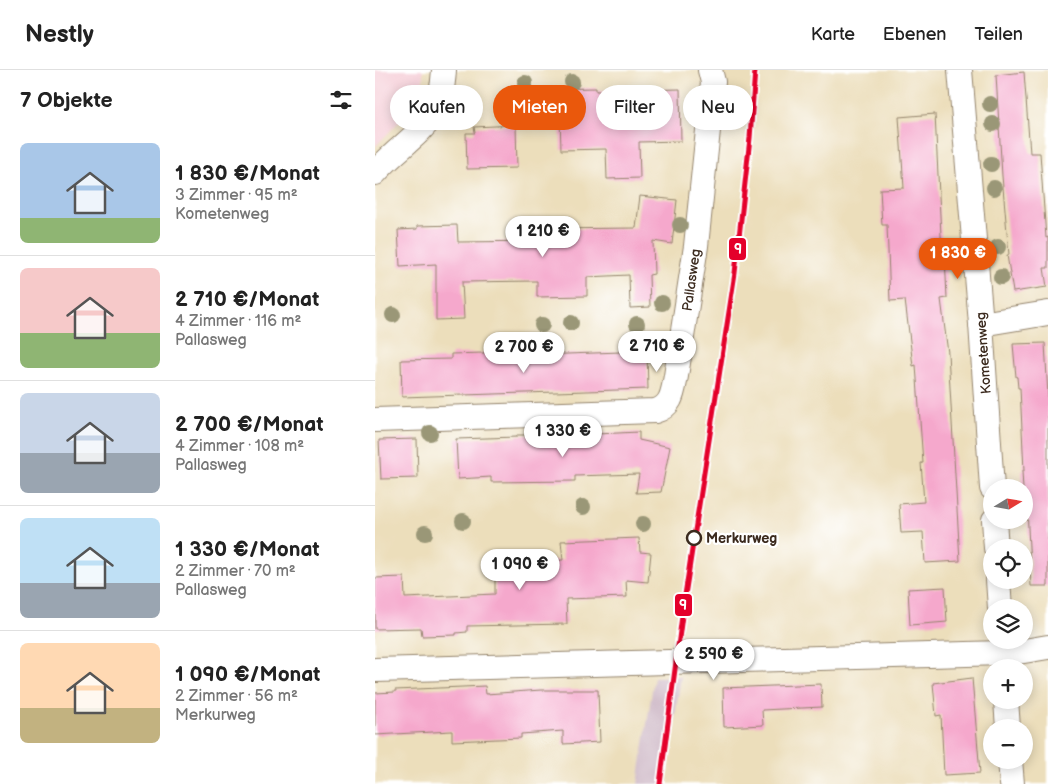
<!DOCTYPE html>
<html lang="de">
<head>
<meta charset="utf-8">
<style>
  body { margin:0; font-family:"Balsamiq Sans",sans-serif; background:#f6f6f6; color:#222; height:100vh; display:flex; flex-direction:column; font-size:19px; white-space:nowrap }
  * { box-sizing:border-box; margin:0 }
  p { font-size:16px; color:#767676 }
  .icon { flex:none; width:28px; height:28px; fill:none; stroke:currentColor; stroke-width:2; stroke-linecap:round; stroke-linejoin:round }
  .map { position:relative; flex:1; overflow:hidden }
  .details { display:flex; flex-direction:column; background:#fff; width:375px }
  .details>* { flex:none }
  .hud { position:absolute; left:15px; top:15px; width:475px; height:45px; display:flex; gap:10px }
  .needle { width:32px; rotate:79deg }
  .tools { position:absolute; left:608px; top:409px; display:grid; gap:10px }
  .tools a { display:grid; place-items:center; width:50px; height:50px; border-radius:50%; background:#fff; box-shadow:0 2px 12px #0003; font-size:25px }
  .price { position:absolute; translate:-50% -42px; padding:0 11px; border-radius:18px; background:#fff; color:#222; font-size:16px; line-height:32px; filter:drop-shadow(0 1px 2px #0008) }
  .price::after { content:''; position:absolute; left:50%; top:30px; width:15px; height:11px; margin-left:-8px; background:inherit; clip-path:polygon(0 0,100% 0,50% 100%) }
  .price.current { background:#ea580c; color:#fff }
  ul { padding:0; list-style:none }
  li { display:flex; align-items:center; gap:15px; height:125px; padding:0 20px }
  li+li { border-top:1px solid #e0e0e0 }
  li span { display:grid; place-items:center; flex:none; width:140px; height:100px; border-radius:8px; color:#555 }
  li>.icon { margin-inline-start:auto }
  span .icon { width:60px; height:60px; fill:#fffc; stroke-width:1 }
  li b { font-size:21px }
  h2 { display:flex; justify-content:space-between; align-items:center; height:60px; padding:0 20px; font-size:21px }
  .chip { padding:0 18px; border-radius:22px; background:#fff; box-shadow:0 2px 12px #0003; font-size:18px; line-height:45px }
  .chip.current { background:#ea580c; color:#fff }
  header { display:flex; align-items:center; gap:30px; box-sizing:border-box; height:70px; padding:0 25px; background:#fff; border-bottom:1px solid #e0e0e0 }
  header strong { font-size:24px }
  nav { display:flex; gap:28px; margin-inline-start:auto; font-size:18px }
  main { display:flex; flex:1; min-height:0 }
  .map>svg:first-child { display:block }
</style>
</head>
<body>
<header>
<strong>Nestly</strong>
<nav><a>Karte</a><a>Ebenen</a><a>Teilen</a></nav>
</header>
<main>
<section class="details">
<h2>7 Objekte<svg class="icon" aria-label="filters" viewBox="0 0 24 24"><path d="M4 7h16M4 17h16"/><circle cx="9" cy="7" r="2"/><circle cx="15" cy="17" r="2"/></svg></h2>
<ul>
<li><span style="background:linear-gradient(#a9c7e8 75%,#8fb573 0)"><svg class="icon" aria-label="home" viewBox="0 0 24 24"><path d="M3 11l9-7 9 7M6 9v11h12V9"/></svg></span><div><b>1 830 €/Monat</b><p>3 Zimmer · 95 m²</p><p>Kometenweg</p></div></li>
<li><span style="background:linear-gradient(#f6c9c9 65%,#8fb573 0)"><svg class="icon" aria-label="home" viewBox="0 0 24 24"><path d="M3 11l9-7 9 7M6 9v11h12V9"/></svg></span><div><b>2 710 €/Monat</b><p>4 Zimmer · 116 m²</p><p>Pallasweg</p></div></li>
<li><span style="background:linear-gradient(#c9d6e8 60%,#9aa5b1 0)"><svg class="icon" aria-label="home" viewBox="0 0 24 24"><path d="M3 11l9-7 9 7M6 9v11h12V9"/></svg></span><div><b>2 700 €/Monat</b><p>4 Zimmer · 108 m²</p><p>Pallasweg</p></div></li>
<li><span style="background:linear-gradient(#bfe0f5 65%,#9aa5b1 0)"><svg class="icon" aria-label="home" viewBox="0 0 24 24"><path d="M3 11l9-7 9 7M6 9v11h12V9"/></svg></span><div><b>1 330 €/Monat</b><p>2 Zimmer · 70 m²</p><p>Pallasweg</p></div></li>
<li><span style="background:linear-gradient(#ffd9b3 65%,#c2b280 0)"><svg class="icon" aria-label="home" viewBox="0 0 24 24"><path d="M3 11l9-7 9 7M6 9v11h12V9"/></svg></span><div><b>1 090 €/Monat</b><p>2 Zimmer · 56 m²</p><p>Merkurweg</p></div></li>
</ul>
</section>
<div class="map">
<svg width="673" height="714" viewBox="0 0 673 714">
  <rect width="100%" height="100%" fill="#fff"/>
  <filter id="ink" filterUnits="userSpaceOnUse"><feTurbulence type="fractalNoise" baseFrequency=".02" numOctaves="2"/><feDisplacementMap in="SourceGraphic" scale="10" xChannelSelector="R" yChannelSelector="G"/><feConvolveMatrix kernelMatrix="1 2 1 2 8 2 1 2 1" color-interpolation-filters="sRGB"/></filter>
  <filter id="wash" filterUnits="userSpaceOnUse"><feTurbulence type="fractalNoise" baseFrequency=".0096" numOctaves="4" result="noise"/><feDisplacementMap in="SourceGraphic" scale="20" xChannelSelector="R" yChannelSelector="G"/><feGaussianBlur stdDeviation="1.12" result="paint"/><feColorMatrix in="noise" values="0 0 0 0 0 0 0 0 0 0 0 0 0 0 0 0 0 1.4 0 .05"/><feComposite in="paint" operator="in"/></filter>
  <g filter="url(#wash)">
    <rect width="100%" height="100%" fill="#ecdebb"/>
    <path fill="#f6cfd8" d="M0,0H48V15L45,28L41,34L0,77Z"/>
    <path fill="#d1bdca" d="M306,606L290,714H263L279,607Z"/>
    <g id="blocks">
      <g fill="#f5a8cc">
        <path d="M649,2L655,83H665L671,168L673,167V198H669L672,217L638,222L632,185H634L627,106L621,5Z"/>
        <path d="M221,18V21L305,19L306,71L264,72L265,108L232,109L231,79L186,80L185,47L169,48L168,19Z"/>
        <path d="M560,44L567,186H570L572,228L566,229L573,283L585,491L550,493L548,462L526,463L524,434L549,432L546,393H548L541,295L538,296L530,230L515,231L512,155H507L505,119L529,118L524,47Z"/>
        <path d="M141,55L142,98L92,99L91,63H100L99,57Z"/>
        <path d="M265,126L302,130L297,174L278,171L279,204L274,205L275,237L255,238L254,205L212,207V226L162,227V211L87,212L89,249L61,250V194L25,196L23,160L42,159V156L82,155L83,172L170,171V159L261,158Z"/>
        <path d="M670,273L673,326V516H656L652,438H649L647,401H649L645,318H643L642,307H641L638,274Z"/>
        <path d="M272,281L273,319L27,327L26,290L76,289V284L140,282V286Z"/>
        <path d="M264,362V370L295,377L286,422L261,423L264,404L200,406V411L116,412V407L83,409L81,369L142,367V365H179V366Z"/>
        <path d="M42,369L43,408L6,409L4,370Z"/>
        <path d="M264,468L265,482L276,483L273,512L251,510L252,527L191,529L192,554L92,556V562L81,563V565L47,566L46,558L0,559V508L29,507L30,528L120,524V504L169,503V491L188,490L186,471Z"/>
        <path d="M570,517L572,552L535,555L533,519Z"/>
        <path d="M597,608L605,703L569,705L566,645L561,646L558,613Z"/>
        <path d="M446,614L447,637L387,640L388,655L349,657L348,618Z"/>
        <path d="M110,616L111,624L166,620H223L225,672L188,674V661L146,664V668L77,671V661L0,665V623L20,622V620Z"/>
      </g>
    </g>
  </g>
  <g filter="url(#ink)">
    <use href="#blocks" fill-opacity="0" stroke="#94846c" stroke-width="1"/>
    <g fill="none" stroke-linecap="round" stroke-linejoin="round">
      <g stroke="#94846c" stroke-width="26">
        <g id="street">
          <path d="M585,0L606,254L617,418"/>
          <path d="M0,103C34,64 66,60 69,0"/>
          <path d="M606,254L673,243"/>
          <path d="M0,350L280,341C297,337 298,321 301,306L321,176L338,12L335,0"/>
          <path d="M619,450L621,478"/>
          <path d="M623,510L625,538"/>
          <path d="M0,600L628,583L643,582L673,577"/>
          <path d="M631,630L633,658"/>
          <path d="M635,690L637,714"/>
        </g>
      </g>
      <use href="#street" stroke="#fff" stroke-width="24"/>
      <g stroke="#fff" stroke-width="9">
        <path id="tram-1" d="M285,714L308,538L360,203L375,68L380,0"/>
      </g>
      <use href="#tram-1" stroke="#e4002b" stroke-width="5"/>
    </g>
    <g fill="#9a9777">
      <circle cx="197" cy="12" r="8"/>
      <circle cx="150" cy="13" r="8"/>
      <circle cx="615" cy="34" r="8"/>
      <circle cx="618" cy="54" r="8"/>
      <circle cx="616" cy="94" r="8"/>
      <circle cx="619" cy="118" r="8"/>
      <circle cx="305" cy="155" r="8"/>
      <circle cx="623" cy="177" r="8"/>
      <circle cx="626" cy="207" r="8"/>
      <circle cx="287" cy="233" r="8"/>
      <circle cx="18" cy="245" r="8"/>
      <circle cx="196" cy="253" r="8"/>
      <circle cx="262" cy="254" r="8"/>
      <circle cx="167" cy="255" r="8"/>
      <circle cx="55" cy="363" r="8"/>
      <circle cx="208" cy="437" r="8"/>
      <circle cx="88" cy="451" r="8"/>
      <circle cx="268" cy="454" r="8"/>
      <circle cx="50" cy="463" r="8"/>
    </g>
  </g>
  <circle fill="#fff" stroke="#3b2a1e" stroke-width="2.5" cx="319" cy="468" r="7"/>
  <g text-anchor="middle" stroke-width="4.5" stroke-linejoin="round" paint-order="stroke">
    <g font-size="14" fill="#3b2a1e" stroke="#fff">
      <text transform="translate(316 210) rotate(-82)" y="5">Pallasweg</text>
      <text transform="translate(608 283) rotate(-94)" y="5">Kometenweg</text>
    </g>
    <g font-size="14" font-weight="bold" fill="#3b2a1e" stroke="#fff" text-anchor="start">
      <text x="331" y="473">Merkurweg</text>
    </g>
  </g>
  <g stroke="#fff" stroke-width="2">
    <rect x="353" y="167" width="19" height="24" rx="5" fill="#e4002b"/>
    <rect x="299" y="523" width="19" height="24" rx="5" fill="#e4002b"/>
  </g>
  <g font-size="14" text-anchor="middle" font-weight="bold" fill="#fff">
    <text x="363" y="184">9</text>
    <text x="308" y="540">9</text>
  </g>
</svg>
<div class="tools">
<a><svg class="needle" viewBox="-14 -14 28 28"><path d="M0-13l5 13h-10z" fill="#e53935"/><path d="M0 13l5-13h-10z" fill="#767676"/></svg></a>
<a><svg class="icon" aria-label="locate" viewBox="0 0 24 24"><circle cx="12" cy="12" r="6"/><path d="M12 2v4M12 18v4M2 12h4M18 12h4"/></svg></a>
<a><svg class="icon" aria-label="layers" viewBox="0 0 24 24"><path d="M12 4l9 5-9 5-9-5zM3 14l9 5 9-5"/></svg></a>
<a>+</a>
<a>−</a>
</div>
<b class="price" style="left:168px;top:188px">1 210 €</b>
<b class="price current" style="left:583px;top:210px">1 830 €</b>
<b class="price" style="left:282px;top:303px">2 710 €</b>
<b class="price" style="left:149px;top:304px">2 700 €</b>
<b class="price" style="left:188px;top:388px">1 330 €</b>
<b class="price" style="left:145px;top:521px">1 090 €</b>
<b class="price" style="left:339px;top:611px">2 590 €</b>
<div class="hud">
<a class="chip">Kaufen</a>
<a class="chip current">Mieten</a>
<a class="chip">Filter</a>
<a class="chip">Neu</a>
</div>
</div>
</main>
</body>
</html>
